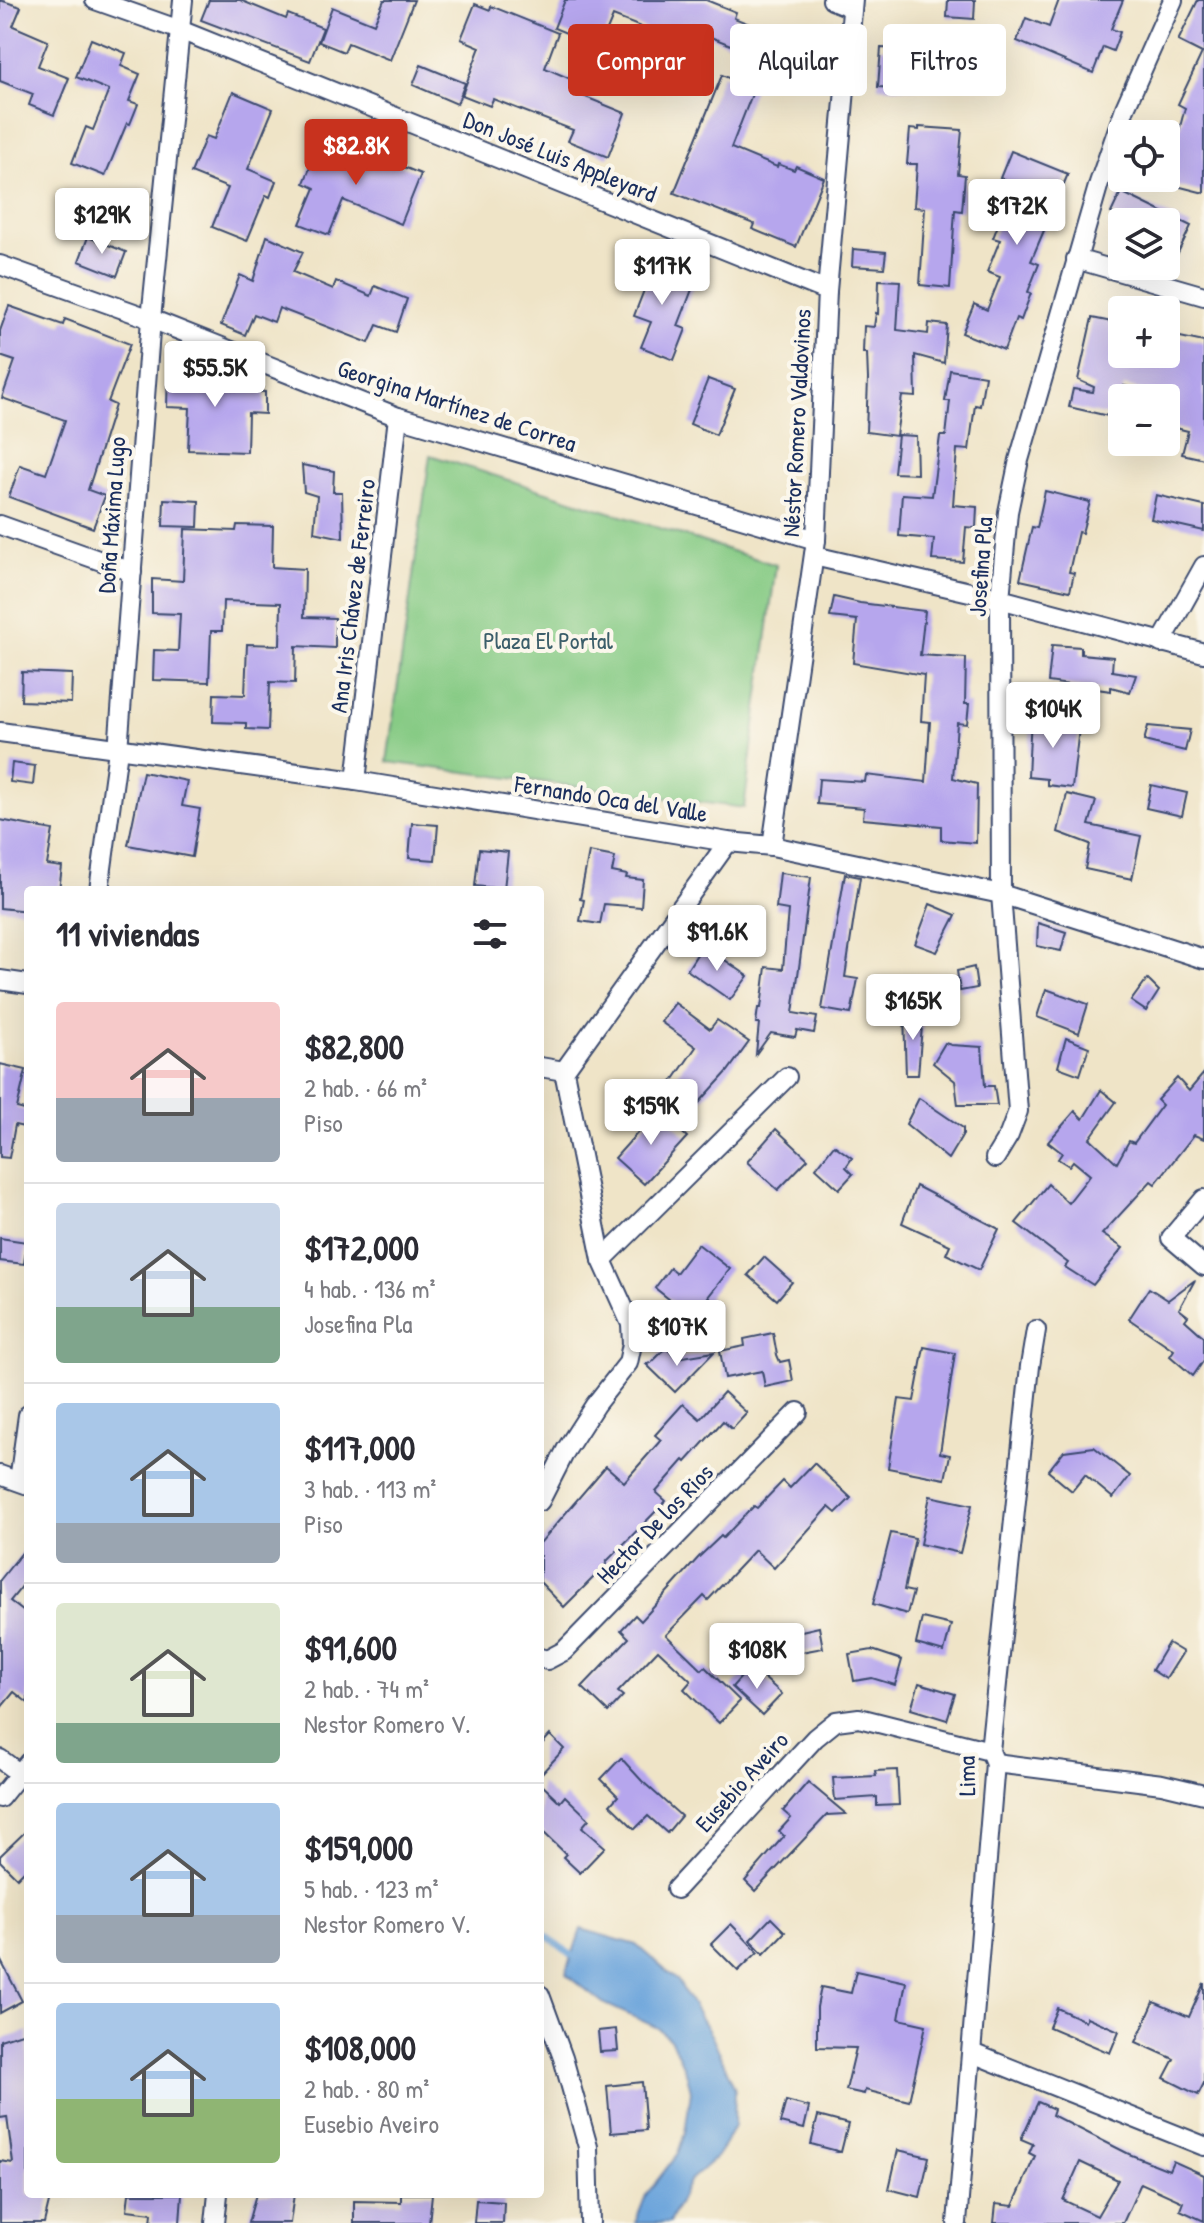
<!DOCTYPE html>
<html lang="es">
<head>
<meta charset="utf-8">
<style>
  body { margin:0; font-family:"Patrick Hand",sans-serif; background:#f2f2f3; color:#2b2b33; height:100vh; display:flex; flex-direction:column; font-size:30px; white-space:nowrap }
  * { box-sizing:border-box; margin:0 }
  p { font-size:26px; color:#7c7c81 }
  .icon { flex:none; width:44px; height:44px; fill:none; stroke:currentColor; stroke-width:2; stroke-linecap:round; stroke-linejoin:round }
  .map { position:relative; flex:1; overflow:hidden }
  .details { position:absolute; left:24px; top:886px; width:520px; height:1312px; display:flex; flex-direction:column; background:#fff; border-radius:8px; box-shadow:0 8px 32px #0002 }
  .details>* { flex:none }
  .top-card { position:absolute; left:568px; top:24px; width:516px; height:72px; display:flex; gap:16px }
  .buttons { position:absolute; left:1108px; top:120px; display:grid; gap:16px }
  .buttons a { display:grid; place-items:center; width:72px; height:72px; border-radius:8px; background:#fff; box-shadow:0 8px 32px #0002; font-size:40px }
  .price { position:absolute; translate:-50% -68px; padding:0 18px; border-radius:8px; background:#fff; color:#222; font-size:26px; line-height:52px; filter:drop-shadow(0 2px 4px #0008) }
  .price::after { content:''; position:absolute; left:50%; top:48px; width:24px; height:18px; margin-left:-12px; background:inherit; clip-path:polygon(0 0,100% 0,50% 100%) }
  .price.on { background:#c8321e; color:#fff }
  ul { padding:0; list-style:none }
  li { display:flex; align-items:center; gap:24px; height:200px; padding:0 32px }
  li+li { border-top:2px solid #e1e1e2 }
  li span { display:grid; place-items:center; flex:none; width:224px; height:160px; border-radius:8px; color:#555 }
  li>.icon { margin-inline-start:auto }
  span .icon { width:96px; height:96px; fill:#fffc; stroke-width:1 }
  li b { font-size:34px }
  h2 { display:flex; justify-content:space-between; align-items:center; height:96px; padding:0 32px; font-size:34px }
  .pill { padding:0 28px; border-radius:8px; background:#fff; box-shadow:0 8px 32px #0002; font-size:28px; line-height:72px }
  .pill.on { background:#c8321e; color:#fff }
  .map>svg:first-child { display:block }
</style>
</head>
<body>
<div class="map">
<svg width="1204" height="2223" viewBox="0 0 1204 2223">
  <rect width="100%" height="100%" fill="#fbf7ec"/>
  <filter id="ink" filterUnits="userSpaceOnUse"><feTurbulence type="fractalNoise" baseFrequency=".0125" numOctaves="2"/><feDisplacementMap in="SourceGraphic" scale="16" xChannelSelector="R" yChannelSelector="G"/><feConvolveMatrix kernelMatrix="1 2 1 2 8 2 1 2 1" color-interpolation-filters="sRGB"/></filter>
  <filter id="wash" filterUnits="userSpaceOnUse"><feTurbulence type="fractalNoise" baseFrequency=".006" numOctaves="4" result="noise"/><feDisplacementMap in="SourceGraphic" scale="32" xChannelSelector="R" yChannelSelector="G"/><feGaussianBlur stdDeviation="1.8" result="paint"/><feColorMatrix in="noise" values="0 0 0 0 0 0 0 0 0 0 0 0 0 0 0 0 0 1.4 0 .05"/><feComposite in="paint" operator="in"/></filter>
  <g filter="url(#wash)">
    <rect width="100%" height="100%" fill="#efe4c7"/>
    <path fill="#87cb85" stroke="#517d72" stroke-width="2" d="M430,455L776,565L744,808L387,762Z"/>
    <path fill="#6ca4db" stroke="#446a9c" stroke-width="2" d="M581,1929L636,1945L678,1981L714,2040L735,2089L734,2126L725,2144L716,2157L689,2181L669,2223H635L646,2195L678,2153L685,2133L691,2091L687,2074L671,2040L658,2028L603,2003L566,1974Z"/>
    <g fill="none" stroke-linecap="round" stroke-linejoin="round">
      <path stroke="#6ca4db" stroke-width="6" d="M540,1931L573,1956L580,1957"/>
    </g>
    <g id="blocks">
      <g fill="#b6a6ed" fill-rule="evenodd">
        <path d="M0,0L21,7L13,26L48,41L38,66L69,78L54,115L29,105L33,94L0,81Z"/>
        <path d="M209,0H240L286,19L288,14L323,28L310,61L201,20Z"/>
        <path d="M384,0H414L390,60L348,43L344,52L319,42L332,7L374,24Z"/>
        <path d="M565,0H706L736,12L734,18L777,35L768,60L691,29L684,48L680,47L664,86L629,72L646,29L613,16L600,47L554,28Z"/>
        <path d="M948,0H975L974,19L947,17Z"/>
        <path d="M1059,0H1123L1111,29L1120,32L1113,51L1103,47L1093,73L1017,41L1026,18L1049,27Z"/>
        <path d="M1198,0H1204V193L1165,183L1185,108L1178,104L1202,53L1178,41Z"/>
        <path d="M475,4L490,10L491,6L558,33L545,68L587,86L583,96L625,113L608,157L568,141L573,130L493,99L490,106L462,95L480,47L461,39Z"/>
        <path d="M91,39L126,53L121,66L140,74L129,101L138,104L130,124L127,123L105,176L72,163L86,127L93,130L109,90L76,77Z"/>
        <path d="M881,48L921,50L918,89L878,87Z"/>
        <path d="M421,65L465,83L457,104L413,85Z"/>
        <path d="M722,75L754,89L731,148L777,167L778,164L794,170L796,166L824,178L796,247L752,229L754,224L674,193Z"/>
        <path d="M233,92L273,109L248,169L276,181L270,197L266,195L247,241L212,227L228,188L191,173L206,136L214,139Z"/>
        <path d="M919,127L962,130L958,174L965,175L962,211L955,210L950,288L920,285L925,208L914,207L917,164H907L910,129L919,130Z"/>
        <path d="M321,140L367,159L370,153L421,174L401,224L343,200L329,235L300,224L315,188L304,183Z"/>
        <path d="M1011,151L1068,174L1031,261L1039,264L1028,292L1031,293L1021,320L1016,318L1004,350L962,333L974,304L987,310L1000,277L987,272L1000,240L993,238L1014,184L1000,178Z"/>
        <path d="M1121,192L1191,226L1168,273H1166V222H1129L1111,213Z"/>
        <path d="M267,236L303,252L293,272L333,289L336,281L371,296L375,286L407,299L396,332L377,325L369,343L279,308L274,322L254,314L245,335L221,325L240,275L253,281Z"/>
        <path d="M88,237L126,252L117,276L79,261Z"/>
        <path d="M853,249L886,252L884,268L852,266Z"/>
        <path d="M632,261L670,276L672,270L696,279L678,326L686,329L674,360L641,347L651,322L634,316L646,285L626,277Z"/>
        <path d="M879,280L900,281L897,330L928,334L929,323L947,325L944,363L915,355L916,397L902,396L896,436L866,432L868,379L867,353H863L864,326L874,327L876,313L878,314Z"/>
        <path d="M9,306L63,325L65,319L130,344L108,402L115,405L88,490L105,496L93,528L9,497L20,465L46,474L65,420L2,398L15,361L0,356V331Z"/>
        <path d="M1092,318L1122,324V354H1166V334L1204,342V459L1182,454L1188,431L1168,426L1174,397L1124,386L1117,418L1069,407L1073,389L1093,392L1094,387L1078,380Z"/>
        <path d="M205,369L234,370L233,390L265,392V414L248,413L247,452L188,450L190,408L167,407L168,371L205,374Z"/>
        <path d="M950,370L985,376L980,406L975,405L969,450L957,449L953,505L977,507L976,528L966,527L963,562L932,560L934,539L899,536L902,494L932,496L940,436H946L950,401H945Z"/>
        <path d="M708,379L735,389L716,435L690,424Z"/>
        <path d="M898,435L916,436L917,474L894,473Z"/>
        <path d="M302,465L334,471L333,492H342L343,538L314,532L317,496L304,492Z"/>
        <path d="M1045,491L1090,502L1082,533L1078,532L1069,572L1074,573L1070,591L1020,580L1032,527L1037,528Z"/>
        <path d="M1156,495L1204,506V531L1151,519Z"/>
        <path d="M164,499L199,501L198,527L163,526Z"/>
        <path d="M237,525L273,526L272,567L305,569L304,617L335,618V648L296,646L295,683L270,682L268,730L246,729V723L213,722L214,694L245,695L247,644L280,645L281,603L223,601L222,631H211L209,682L153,680L154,650L178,651L180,614L152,613V579L183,581L185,529L236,531Z"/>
        <path d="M834,597L860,603L925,611L920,655L966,658L965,704H969L967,724L957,723L953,778L977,784L976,843L941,840V826L863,819L864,808L817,804L819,779L865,782L866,775L926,782L930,722L921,721L924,675L853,663L857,620L830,617Z"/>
        <path d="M1052,645L1081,647V654L1113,657L1112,671L1136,675L1130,692L1111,687V691L1048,682Z"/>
        <path d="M22,672L72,674L71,703L21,701Z"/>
        <path d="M1031,715L1080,720L1072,788L1047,785V779L1028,777Z"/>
        <path d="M1148,726L1190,730L1185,751L1144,741Z"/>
        <path d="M12,763L35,766L33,785L10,782Z"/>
        <path d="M143,772L187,781L182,806L200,809L192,857L128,845Z"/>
        <path d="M1151,785L1187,793L1182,816L1146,808Z"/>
        <path d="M1067,794L1096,801L1089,825L1141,836L1132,879L1085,869L1090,844L1058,832Z"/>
        <path d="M0,820L53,830L47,865L62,867L59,890H28V911L0,908Z"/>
        <path d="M412,823L438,825L435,860L409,858Z"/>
        <path d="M479,849L508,852L504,889L475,886Z"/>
        <path d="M589,852L615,857L612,872L627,875L626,878L643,880L641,907L604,904L600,924L580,921L584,900L580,899Z"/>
        <path d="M780,873L811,877L793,1013L817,1017L814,1033L797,1030L795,1037L771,1033L756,1054L759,1023H756L758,1008H761L766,967L783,969L788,910L776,908Z"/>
        <path d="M845,874L860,877L845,977L858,979L851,1014L822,1009Z"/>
        <path d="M930,904L956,915L937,952L915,944Z"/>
        <path d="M1038,923L1066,932L1061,951L1037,946Z"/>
        <path d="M703,945L748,976L730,1000L687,970Z"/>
        <path d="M974,967L977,988L960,991L957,971Z"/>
        <path d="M1147,979L1159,991L1146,1011L1131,1001Z"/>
        <path d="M1046,989L1088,1004L1079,1033L1037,1017Z"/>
        <path d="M675,1003L710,1029L717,1020L749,1042L728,1071L698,1104L672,1082L696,1047L661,1022Z"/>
        <path d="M923,1014L918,1075H906L904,1015Z"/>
        <path d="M1066,1038L1089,1047L1080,1075L1058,1067Z"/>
        <path d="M945,1043L951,1045L982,1047L985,1086H994L997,1105H958L955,1081L933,1063Z"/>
        <path d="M0,1064L26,1070L17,1108L28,1111V1128L15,1125L9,1158L0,1157Z"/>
        <path d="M1204,1073V1139L1194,1135L1155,1184L1151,1181L1102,1234L1123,1248L1093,1285L1065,1267L1068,1263L1016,1223L1048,1184L1068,1203L1090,1175L1073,1161L1069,1166L1058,1159L1062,1153L1048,1142L1075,1111L1083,1119L1101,1090L1116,1102L1090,1138L1117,1163L1129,1141L1134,1143L1162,1105L1157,1100L1177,1078L1189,1091Z"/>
        <path d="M919,1098L963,1128V1134L948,1159L906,1124Z"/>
        <path d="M658,1110L687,1137L644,1184L615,1158Z"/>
        <path d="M776,1129L808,1159L778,1190L747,1162Z"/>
        <path d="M834,1145L852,1158L846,1167L853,1174L839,1189L816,1168Z"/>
        <path d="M916,1186L999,1229L979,1270L946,1254L950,1245L902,1223Z"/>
        <path d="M0,1238L27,1242L24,1264L0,1261Z"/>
        <path d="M698,1244L730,1269L708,1297L718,1306L703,1326L655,1288L670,1268L676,1273Z"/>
        <path d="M764,1257L792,1282L777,1300L748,1275Z"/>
        <path d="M1195,1280L1179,1309L1188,1316L1185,1320L1204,1337V1360L1193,1376L1170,1356L1174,1350L1129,1319L1149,1288L1168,1300Z"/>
        <path d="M773,1333L777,1355L780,1362L789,1360L793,1381L765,1387L762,1371L725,1378L720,1351L745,1346L744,1339Z"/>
        <path d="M924,1347L955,1353L940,1453L950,1455L945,1479L888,1468L899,1399L914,1401Z"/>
        <path d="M666,1348L677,1358L714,1352L675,1392L646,1364L651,1363Z"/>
        <path d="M724,1392L747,1413L732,1429L723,1421L686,1462L684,1460L656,1492L666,1501L606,1562L607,1563L600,1571L564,1607L540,1582V1543L606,1466L624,1482L661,1440L655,1435L683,1404L700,1419Z"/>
        <path d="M1094,1447L1130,1476L1113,1498L1085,1475L1072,1491L1048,1471L1064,1451Z"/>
        <path d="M814,1463L851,1498L836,1513L829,1507L774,1568L755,1550L708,1600L704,1596L666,1635L702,1670L705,1667L740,1701L719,1723L684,1689L691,1681L658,1650L618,1692L623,1696L608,1712L582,1687L629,1638L621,1630L635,1615L641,1621L699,1557L721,1536L723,1538L754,1506L757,1508L783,1481L790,1488Z"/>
        <path d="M930,1496L972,1505L960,1553L920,1544Z"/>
        <path d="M891,1533L915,1538L904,1590L913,1592L907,1614L873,1604Z"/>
        <path d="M28,1545V1579L10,1601L28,1615V1703L14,1692L0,1709V1580Z"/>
        <path d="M922,1618L951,1625L944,1652L916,1644Z"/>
        <path d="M819,1627L823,1648L801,1652L797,1632Z"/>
        <path d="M1168,1643L1183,1652L1166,1679L1152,1670Z"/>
        <path d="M872,1650L902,1660L895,1685L872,1678L854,1681L849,1654Z"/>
        <path d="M751,1666L782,1694L762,1715L732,1687Z"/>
        <path d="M919,1683L955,1694L947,1720L911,1709Z"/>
        <path d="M550,1735L564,1749L540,1775V1746Z"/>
        <path d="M621,1758L642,1781L681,1816L667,1833L648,1816L635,1829L610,1805L618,1796L601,1779Z"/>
        <path d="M897,1770L899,1805L877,1806V1797L835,1800L833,1778L876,1776L875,1771Z"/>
        <path d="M808,1782L846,1814L827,1815L755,1891L745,1881L784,1836L779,1831L791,1818L783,1811Z"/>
        <path d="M540,1783L560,1802L565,1796L589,1819L582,1827L605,1847L580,1873L563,1857L566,1854L540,1829Z"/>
        <path d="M28,1829V1867L17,1878L0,1861V1856Z"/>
        <path d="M771,1918L785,1932L764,1954L750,1940Z"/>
        <path d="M731,1924L758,1952L738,1971L711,1944Z"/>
        <path d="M0,1959L22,2001L0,2013Z"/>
        <path d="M856,1971L906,1982L899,2019L926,2025L909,2101L865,2090L864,2094L846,2090L856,2048L817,2047V2007L821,1987L851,1993Z"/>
        <path d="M1204,1983V2083L1198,2095L1164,2078L1174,2059L1136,2042L1154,2002L1189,2017Z"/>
        <path d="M1057,2008L1085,2021L1087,2017L1119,2031L1110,2053L1049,2027Z"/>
        <path d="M616,2029L618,2051L600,2052L598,2031Z"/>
        <path d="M28,2031V2194H46V2196L50,2198L44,2223H0V2161L13,2163L7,2117L0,2118V2040Z"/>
        <path d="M642,2082L646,2130L611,2133L607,2086Z"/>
        <path d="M786,2101L809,2107L804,2129L780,2123Z"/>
        <path d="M1038,2102L1054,2109L1052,2115L1129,2154L1169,2170L1173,2161L1204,2175V2221L1180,2210L1183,2202L1141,2183L1123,2223H994L996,2204L1013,2206L1035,2156L1029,2153L1033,2144L1021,2139ZM1080,2162L1118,2180L1097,2216L1063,2200Z"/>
        <path d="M818,2116L848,2124L841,2152L811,2144Z"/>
        <path d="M898,2150L929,2157L920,2197L889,2189Z"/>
        <path d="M129,2194H182L180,2223H151L152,2213L127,2210Z"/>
        <path d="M256,2194H294L290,2223H248Z"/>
        <path d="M401,2194H432L429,2223H354V2201L401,2202Z"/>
        <path d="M476,2200L504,2202L503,2223H474Z"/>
      </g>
    </g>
  </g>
  <g filter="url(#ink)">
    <use href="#blocks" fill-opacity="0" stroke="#3b4a6e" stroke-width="2"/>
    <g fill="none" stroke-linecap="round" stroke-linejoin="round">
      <g stroke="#3b4a6e" stroke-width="22">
        <g id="street">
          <path d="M95,0L180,30L827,291"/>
          <path d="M832,0L852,8"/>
          <path d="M1076,259L1204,296"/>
          <path d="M0,265L151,319L398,417L816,540"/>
          <path d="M0,525L132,572"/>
          <path d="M814,556L1000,599L1204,653"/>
          <path d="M1161,643L1204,566"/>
          <path d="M0,732L356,781L728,842L772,846L1001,894L1204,959"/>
          <path d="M356,781L398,417"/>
          <path d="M772,846L816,540L827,291L853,0"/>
          <path d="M99,890L118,750L151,319L183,0"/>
          <path d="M0,980L28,984"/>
          <path d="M540,1067L564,1071"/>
          <path d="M995,1158L1009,1135L1018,1111L1001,894L1000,599L1008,512L1019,460L1099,183L1125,108L1173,0"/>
          <path d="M1204,1199L1171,1238L1204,1266"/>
          <path d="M602,1260L787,1077"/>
          <path d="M0,1475L28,1485"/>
          <path d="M19,1481L28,1415"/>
          <path d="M540,1501L566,1450L595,1405L628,1363L632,1344L631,1324L602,1260L564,1071L728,842"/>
          <path d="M540,1658L547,1660L564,1651L798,1412"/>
          <path d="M0,1759L28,1780"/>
          <path d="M995,1763L1162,1784L1204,1794"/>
          <path d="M0,1798L28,1763"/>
          <path d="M676,1889L815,1738L836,1721L859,1718L990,1751"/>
          <path d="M540,1995L563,2058L588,2147L590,2223"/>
          <path d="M972,2053L1204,2146"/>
          <path d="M215,2223L218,2194"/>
          <path d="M957,2223L995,1763L990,1751L1030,1366L1036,1330"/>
        </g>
      </g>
      <use href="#street" stroke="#fff" stroke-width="18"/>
    </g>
  </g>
  <g text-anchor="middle" stroke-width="8" stroke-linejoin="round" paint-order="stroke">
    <g font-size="24" fill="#1b2f5e" stroke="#fbf7ec">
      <text transform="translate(560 157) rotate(22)" y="8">Don José Luis Appleyard</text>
      <text transform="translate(457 406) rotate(18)" y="8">Georgina Martínez de Correa</text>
      <text transform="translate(797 423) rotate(-87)" y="8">Néstor Romero Valdovinos</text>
      <text transform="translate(112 515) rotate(-86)" y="8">Doña Máxima Lugo</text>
      <text transform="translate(981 567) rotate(-86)" y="8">Josefina Pla</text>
      <text transform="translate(353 596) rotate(-83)" y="8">Ana Iris Chávez de Ferreiro</text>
      <text transform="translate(611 799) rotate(9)" y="8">Fernando Oca del Valle</text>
      <text transform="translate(655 1524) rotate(-46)" y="8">Hector De los Rios</text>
      <text transform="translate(967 1776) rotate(-91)" y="8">Lima</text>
      <text transform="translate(742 1782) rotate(-48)" y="8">Eusebio Aveiro</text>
    </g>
    <g font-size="24" fill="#3b5e6a" stroke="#fbf7ec">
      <text x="548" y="649">Plaza El Portal</text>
    </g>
  </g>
</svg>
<div class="buttons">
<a><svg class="icon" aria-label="locate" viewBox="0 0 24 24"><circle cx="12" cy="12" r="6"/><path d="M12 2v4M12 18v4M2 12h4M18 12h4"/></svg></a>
<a><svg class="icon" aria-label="layers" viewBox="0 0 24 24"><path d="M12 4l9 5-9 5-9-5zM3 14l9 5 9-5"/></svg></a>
<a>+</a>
<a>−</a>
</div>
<b class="price on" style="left:356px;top:187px">$82.8K</b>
<b class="price" style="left:1017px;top:247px">$172K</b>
<b class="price" style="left:102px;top:256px">$129K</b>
<b class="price" style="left:662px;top:307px">$117K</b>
<b class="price" style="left:215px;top:409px">$55.5K</b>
<b class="price" style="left:1053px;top:750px">$104K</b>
<b class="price" style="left:717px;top:973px">$91.6K</b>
<b class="price" style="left:913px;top:1042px">$165K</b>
<b class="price" style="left:651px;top:1147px">$159K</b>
<b class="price" style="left:677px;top:1368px">$107K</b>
<b class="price" style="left:757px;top:1691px">$108K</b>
<div class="top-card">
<a class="pill on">Comprar</a>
<a class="pill">Alquilar</a>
<a class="pill">Filtros</a>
</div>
<section class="details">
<h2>11 viviendas<svg class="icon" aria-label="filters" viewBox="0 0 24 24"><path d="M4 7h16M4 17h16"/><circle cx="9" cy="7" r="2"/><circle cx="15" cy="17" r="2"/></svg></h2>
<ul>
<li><span style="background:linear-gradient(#f6c9c9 60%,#9aa5b1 0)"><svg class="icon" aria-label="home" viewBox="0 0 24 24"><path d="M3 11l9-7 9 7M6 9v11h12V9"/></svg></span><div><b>$82,800</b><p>2 hab. · 66 m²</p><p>Piso</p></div></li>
<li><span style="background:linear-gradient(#c9d6e8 65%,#7fa58c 0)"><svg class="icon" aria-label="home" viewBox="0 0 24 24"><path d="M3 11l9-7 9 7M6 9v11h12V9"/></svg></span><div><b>$172,000</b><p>4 hab. · 136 m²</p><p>Josefina Pla</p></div></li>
<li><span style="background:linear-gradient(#a9c7e8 75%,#9aa5b1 0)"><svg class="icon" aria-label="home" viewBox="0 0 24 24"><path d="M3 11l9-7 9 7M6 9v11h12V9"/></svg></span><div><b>$117,000</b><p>3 hab. · 113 m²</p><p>Piso</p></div></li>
<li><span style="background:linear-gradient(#dfe7d0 75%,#7fa58c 0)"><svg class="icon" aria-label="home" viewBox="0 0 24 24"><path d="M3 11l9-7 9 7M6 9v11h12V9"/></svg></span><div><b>$91,600</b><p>2 hab. · 74 m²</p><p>Nestor Romero V.</p></div></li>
<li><span style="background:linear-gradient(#a9c7e8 70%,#9aa5b1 0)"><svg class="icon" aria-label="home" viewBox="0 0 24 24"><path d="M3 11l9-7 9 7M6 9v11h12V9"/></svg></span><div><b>$159,000</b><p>5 hab. · 123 m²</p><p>Nestor Romero V.</p></div></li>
<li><span style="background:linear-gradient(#a9c7e8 60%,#8fb573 0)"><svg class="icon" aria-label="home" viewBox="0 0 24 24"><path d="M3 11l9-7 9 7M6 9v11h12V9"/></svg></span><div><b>$108,000</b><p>2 hab. · 80 m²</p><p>Eusebio Aveiro</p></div></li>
</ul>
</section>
</div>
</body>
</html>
